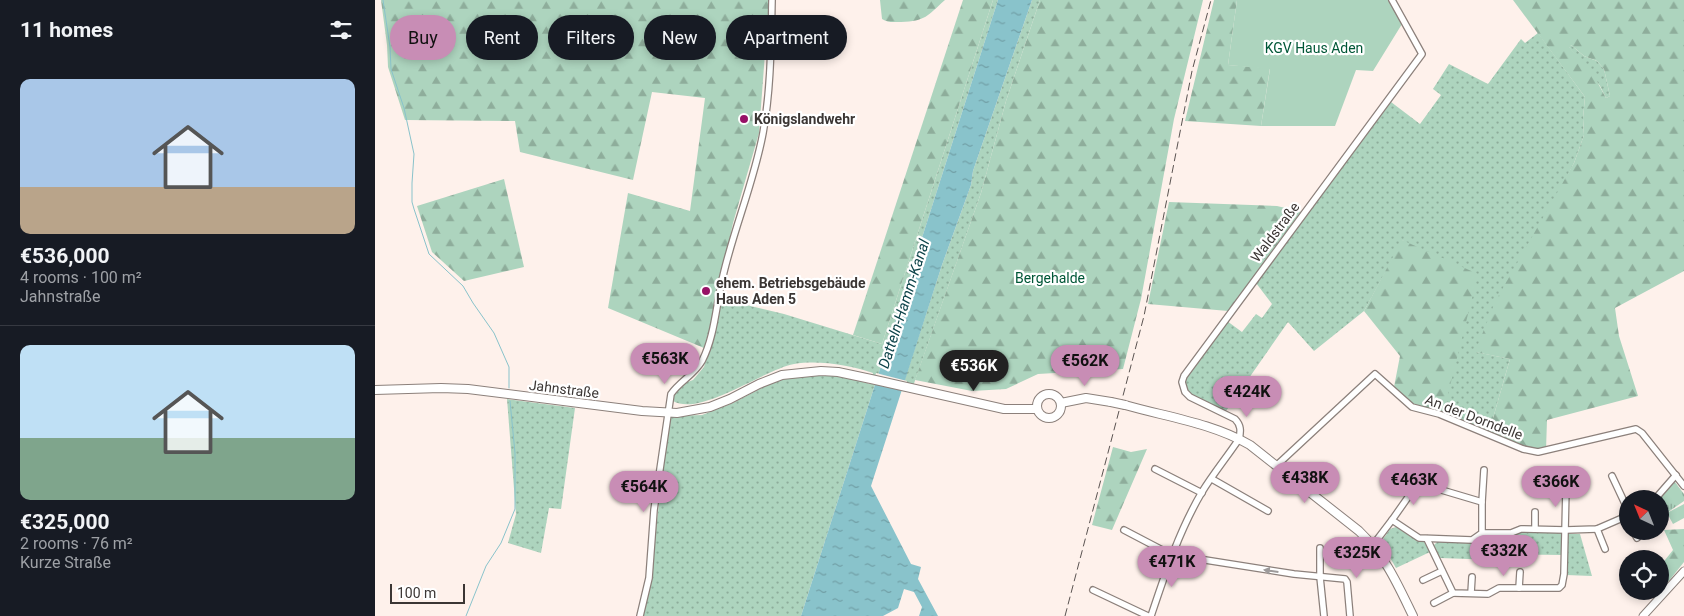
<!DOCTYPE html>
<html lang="en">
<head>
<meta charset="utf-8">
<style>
  body { margin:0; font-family:Roboto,sans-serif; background:#20242c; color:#f1f3f6; height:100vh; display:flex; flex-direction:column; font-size:19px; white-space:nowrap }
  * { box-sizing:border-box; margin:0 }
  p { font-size:16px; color:#9ea1a6 }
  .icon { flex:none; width:28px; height:28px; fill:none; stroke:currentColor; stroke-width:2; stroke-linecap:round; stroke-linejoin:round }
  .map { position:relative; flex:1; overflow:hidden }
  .details { display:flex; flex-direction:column; background:#171b24; width:375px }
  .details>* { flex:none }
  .hud { position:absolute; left:15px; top:15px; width:475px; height:45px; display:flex; gap:10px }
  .needle { width:32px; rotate:317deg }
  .controls { position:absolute; left:1244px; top:490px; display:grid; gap:10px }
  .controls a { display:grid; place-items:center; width:50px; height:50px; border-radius:50%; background:#171b24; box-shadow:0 2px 8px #0003; font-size:25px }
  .scale { position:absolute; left:15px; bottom:12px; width:75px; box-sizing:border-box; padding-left:5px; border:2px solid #3b3634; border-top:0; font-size:14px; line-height:18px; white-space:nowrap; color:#3b3634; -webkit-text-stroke:4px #fff; paint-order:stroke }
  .price { position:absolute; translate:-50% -42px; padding:0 11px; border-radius:18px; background:#c88db5; color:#111; font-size:16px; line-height:32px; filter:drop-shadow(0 1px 2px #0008) }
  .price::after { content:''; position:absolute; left:50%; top:30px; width:15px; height:11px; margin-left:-8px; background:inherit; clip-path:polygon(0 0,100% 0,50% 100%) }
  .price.active { background:#222; color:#fff }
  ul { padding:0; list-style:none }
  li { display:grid; align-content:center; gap:10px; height:265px; padding:0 20px }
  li+li { border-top:1px solid #363941 }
  li span { display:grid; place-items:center; height:155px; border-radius:10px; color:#555 }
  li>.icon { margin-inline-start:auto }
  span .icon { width:90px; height:90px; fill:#fffc; stroke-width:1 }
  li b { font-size:21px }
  h2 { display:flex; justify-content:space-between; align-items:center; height:60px; padding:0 20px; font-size:21px }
  .chip { padding:0 18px; border-radius:22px; background:#171b24; box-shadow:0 2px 8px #0003; font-size:18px; line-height:45px }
  .chip.active { background:#c88db5; color:#111 }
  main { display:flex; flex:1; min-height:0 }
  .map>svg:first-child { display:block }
</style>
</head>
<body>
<main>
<section class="details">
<h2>11 homes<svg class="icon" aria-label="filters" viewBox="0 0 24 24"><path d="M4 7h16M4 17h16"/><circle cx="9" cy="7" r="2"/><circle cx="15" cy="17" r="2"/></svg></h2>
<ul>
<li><span style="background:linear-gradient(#a9c7e8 70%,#b9a48a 0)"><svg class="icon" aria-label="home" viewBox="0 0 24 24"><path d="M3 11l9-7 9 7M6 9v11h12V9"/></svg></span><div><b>€536,000</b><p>4 rooms · 100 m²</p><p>Jahnstraße</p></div></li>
<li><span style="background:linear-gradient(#bfe0f5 60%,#7fa58c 0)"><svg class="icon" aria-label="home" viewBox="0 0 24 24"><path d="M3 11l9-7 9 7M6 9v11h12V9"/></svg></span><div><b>€325,000</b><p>2 rooms · 76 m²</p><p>Kurze Straße</p></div></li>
</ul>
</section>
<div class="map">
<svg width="1309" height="616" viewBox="0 0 1309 616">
  <defs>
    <pattern id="grass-dots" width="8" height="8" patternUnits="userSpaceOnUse" patternTransform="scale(1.25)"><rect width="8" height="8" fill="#add4be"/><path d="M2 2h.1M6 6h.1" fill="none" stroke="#8ead9b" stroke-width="1.8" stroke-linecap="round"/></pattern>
    <pattern id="forest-firs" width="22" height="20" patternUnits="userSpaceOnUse" patternTransform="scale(1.25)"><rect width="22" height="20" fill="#add4be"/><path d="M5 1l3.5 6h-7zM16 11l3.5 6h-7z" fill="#8ead9b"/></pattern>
    <pattern id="park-tufts" width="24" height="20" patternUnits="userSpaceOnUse" patternTransform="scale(1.25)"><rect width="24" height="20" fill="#add4be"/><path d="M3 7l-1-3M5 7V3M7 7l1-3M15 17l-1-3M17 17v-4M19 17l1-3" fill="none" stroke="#8ead9b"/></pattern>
    <pattern id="water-ripples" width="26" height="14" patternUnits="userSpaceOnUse" patternTransform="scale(1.25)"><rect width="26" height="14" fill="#89c3cb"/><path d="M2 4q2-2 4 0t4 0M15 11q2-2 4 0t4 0" fill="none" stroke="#719fa6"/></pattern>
  </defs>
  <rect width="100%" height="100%" fill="#fef1eb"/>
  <g fill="url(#grass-dots)">
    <path d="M618,0H623L426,616H264L279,544L295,416L327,415L358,403L400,381L422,376L446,374L470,377L495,384L498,373C474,365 444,360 419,364C388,370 325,417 298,401V395L307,384L318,380L329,367L347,299L409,314L507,344Z"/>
    <path d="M657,0H665L631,101L606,193L536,392L526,391L567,265L596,185L598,171Z"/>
    <path d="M1163,33L1210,97L1208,118L1209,135L1199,163L1101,352L1135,359L1114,432L1068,414L1028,240L989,311L939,351L913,322L851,411L814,393L811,386V379L852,321L867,332L881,314L887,318L897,304L881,283L1016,102L1045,124L1066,95L1058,89L1074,64L1113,84L1146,39L1150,43Z"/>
    <path d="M1196,45L1209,56L1222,61L1229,69L1235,96L1231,98L1225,86L1193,46Z"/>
    <path d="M132,399L200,408L186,509L174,508L166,553L133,543L141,514Z"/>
    <path d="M1021,527L1041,540L1049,542L1055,552L1021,568L1006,542L1015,529Z"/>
    <path d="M1145,532L1187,533L1186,555L1123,554L1122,560L1065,558L1058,546L1062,542H1098L1109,536H1134Z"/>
    <path d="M1193,534H1205L1217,576L1191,575Z"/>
  </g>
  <g fill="url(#forest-firs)" fill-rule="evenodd">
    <path d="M6,0H394L384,133L358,223L338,317L329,348L233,308L253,193L315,211L330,98L277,92L258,180L145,152L140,121L30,120L13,67L12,45Z"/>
    <path d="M505,0H570C552,16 551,21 526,22C518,22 513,23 507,19Z"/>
    <path d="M588,0H618L507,344L478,335Z"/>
    <path d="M665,0H828L799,119L766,299L748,369L663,374L631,389L597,391L540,380L606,193L631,101Z"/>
    <path d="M839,0H862L853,65L895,68L886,126L810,121Z"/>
    <path d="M1138,0H1309V271L1240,308L1244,336L1263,396L1172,420L1171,450L1148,449L1114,432L1135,359L1100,352L1120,302L1199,163L1209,135L1208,118L1210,97ZM1196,45L1209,56L1222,61L1229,69L1235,96L1231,98L1218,74L1194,47Z"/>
    <path d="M129,179L149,267L89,281L57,252L42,206Z"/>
    <path d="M794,202L902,206L927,212L853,311L773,304Z"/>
    <path d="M1027,240L1103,274L1068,414L1037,404L1019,387L1025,356L989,311Z"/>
    <path d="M738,447L756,452L772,449L737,530L717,525Z"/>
    <path d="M1309,529V562L1289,587C1281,566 1286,566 1298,550L1289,530Z"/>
  </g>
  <path fill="url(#park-tufts)" d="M1300,482L1309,494V501L1286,517L1285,499H1284Z"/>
  <g fill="#add4be">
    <path d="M862,0H1013L1027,24L998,71L981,70L960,126H886L895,69L853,65Z"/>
    <path d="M1309,504V518L1298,524L1292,513Z"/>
  </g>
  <path fill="url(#water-ripples)" d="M623,0H657L598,171L596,185L567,265L496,486L536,564L546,567L543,579L563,616H544L547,607L539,592L529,589L523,608L508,616H426Z"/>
  <path fill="#fef1eb" d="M501,373L532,381L529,391L498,384Z"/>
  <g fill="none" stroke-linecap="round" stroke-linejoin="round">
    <g stroke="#89c3cb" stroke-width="1">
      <path d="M8,0L15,47L16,69L29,108L39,154L37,183V202L39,209L54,254L88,286L98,303L119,333L134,367V388"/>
      <path d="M91,616L111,566L126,543L140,509V453L135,401"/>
    </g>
    <g stroke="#8c807b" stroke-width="8">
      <g id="minor">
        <path d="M901,466L1000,374L1037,407L1064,414L1148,449L1163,452L1261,429L1267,433L1309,486"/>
        <path d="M780,469L827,493"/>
        <path d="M1237,476L1252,508"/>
        <path d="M837,479L893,511"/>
        <path d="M1280,499L1301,475"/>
        <path d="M1107,502L1109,470"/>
        <path d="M1160,529V512"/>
        <path d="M1222,529L1230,549"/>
        <path d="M749,530L791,552L824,559L919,574L970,579L972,582L975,616"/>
        <path d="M1258,531L1262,538"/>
        <path d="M1107,533V502L1043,483L1017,520L1044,538L1097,540L1107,533H1136L1146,529L1191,530L1222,529L1252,516"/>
        <path d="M1052,539L1078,593L1113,594L1124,588H1184L1187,585L1189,574L1191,488"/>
        <path d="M998,545L1017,520"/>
        <path d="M945,548V577L949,616"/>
        <path d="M1048,580L1067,571"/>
        <path d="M1144,588L1145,572"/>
        <path d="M718,590L773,616"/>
        <path d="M1096,593L1097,577"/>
        <path d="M1059,603L1078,593"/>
        <path d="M265,616L274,578L279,510L296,394C305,381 319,375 327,361C340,336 341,304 348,276C359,228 379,182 388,133C396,89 396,44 397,0"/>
        <path d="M776,616C790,574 804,531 827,492C838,474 852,457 864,439C866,431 866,425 860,419L815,397L810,392L807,382L809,376L1047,54L1017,0"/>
      </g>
    </g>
    <g stroke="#8c807b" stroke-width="9">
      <path id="tertiary" d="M1268,616L1309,571"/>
    </g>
    <g stroke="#8c807b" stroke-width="10">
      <g id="secondary">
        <path d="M0,390L66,388L93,389L267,411L302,413L335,407L355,399L384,384L407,375L446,371L463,372L496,379L629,409H662"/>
        <circle cx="674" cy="406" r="12"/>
        <path d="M686,403L711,398L736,402"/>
        <path d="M750,405C792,417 837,423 875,445L984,531C1011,557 1022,583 1038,616"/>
      </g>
    </g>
    <use href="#minor" stroke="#fff" stroke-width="5.5"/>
    <use href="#tertiary" stroke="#fff" stroke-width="7"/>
    <use href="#secondary" stroke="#fff" stroke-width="8"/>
    <path stroke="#5a5351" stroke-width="1" stroke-dasharray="8 4" stroke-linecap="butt" d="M690,616L769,316L817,71L836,0"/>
    <g stroke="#8c807b" stroke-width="10" stroke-linecap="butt">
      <path id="secondary-bridge" d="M736,402L750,405"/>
    </g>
    <use href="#secondary-bridge" stroke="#fff" stroke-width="8"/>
  </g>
  <defs><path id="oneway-solid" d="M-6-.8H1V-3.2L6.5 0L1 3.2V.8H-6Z" transform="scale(1.25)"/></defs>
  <use fill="#9d9a9a" href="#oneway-solid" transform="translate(896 571) rotate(-172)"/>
  <g fill="#971166" stroke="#fff" stroke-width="2">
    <circle cx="369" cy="119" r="5"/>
    <circle cx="331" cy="291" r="5"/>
  </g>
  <g text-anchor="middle" stroke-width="4.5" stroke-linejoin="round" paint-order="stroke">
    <g font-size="14" fill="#005737" stroke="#fff">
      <text x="939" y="53">KGV Haus Aden</text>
      <text x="675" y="283">Bergehalde</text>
    </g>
    <g font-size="14" font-weight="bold" fill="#3b3634" stroke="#fff" text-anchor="start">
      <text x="379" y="124">Königslandwehr</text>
      <text x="341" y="288">ehem. Betriebsgebäude<tspan x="341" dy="16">Haus Aden 5</tspan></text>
    </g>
    <g font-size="14" fill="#3b3634" stroke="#fff">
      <text transform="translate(900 232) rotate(-53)" y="5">Waldstraße</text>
      <text transform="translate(189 389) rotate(7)" y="5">Jahnstraße</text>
      <text transform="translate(1099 417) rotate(21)" y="5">An der Dorndelle</text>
    </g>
    <g font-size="15" font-style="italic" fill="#0d4349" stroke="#fff">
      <text transform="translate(529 304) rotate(-72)" y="5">Datteln-Hamm-Kanal</text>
    </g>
  </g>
</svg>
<div class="controls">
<a><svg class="needle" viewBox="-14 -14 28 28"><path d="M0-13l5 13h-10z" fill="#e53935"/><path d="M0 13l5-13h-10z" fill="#9ea1a6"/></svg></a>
<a><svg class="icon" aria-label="locate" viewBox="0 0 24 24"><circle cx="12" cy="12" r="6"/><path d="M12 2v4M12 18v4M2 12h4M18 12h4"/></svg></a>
</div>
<div class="scale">100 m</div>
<b class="price" style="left:290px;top:385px">€563K</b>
<b class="price" style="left:710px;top:387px">€562K</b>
<b class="price active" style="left:599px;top:392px">€536K</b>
<b class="price" style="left:872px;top:418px">€424K</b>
<b class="price" style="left:930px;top:504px">€438K</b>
<b class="price" style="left:1039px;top:506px">€463K</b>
<b class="price" style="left:1181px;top:508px">€366K</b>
<b class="price" style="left:269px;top:513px">€564K</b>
<b class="price" style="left:1129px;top:577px">€332K</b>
<b class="price" style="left:982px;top:579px">€325K</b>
<b class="price" style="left:797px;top:588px">€471K</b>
<div class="hud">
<a class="chip active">Buy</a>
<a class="chip">Rent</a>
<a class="chip">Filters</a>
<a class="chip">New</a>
<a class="chip">Apartment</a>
</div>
</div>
</main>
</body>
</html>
